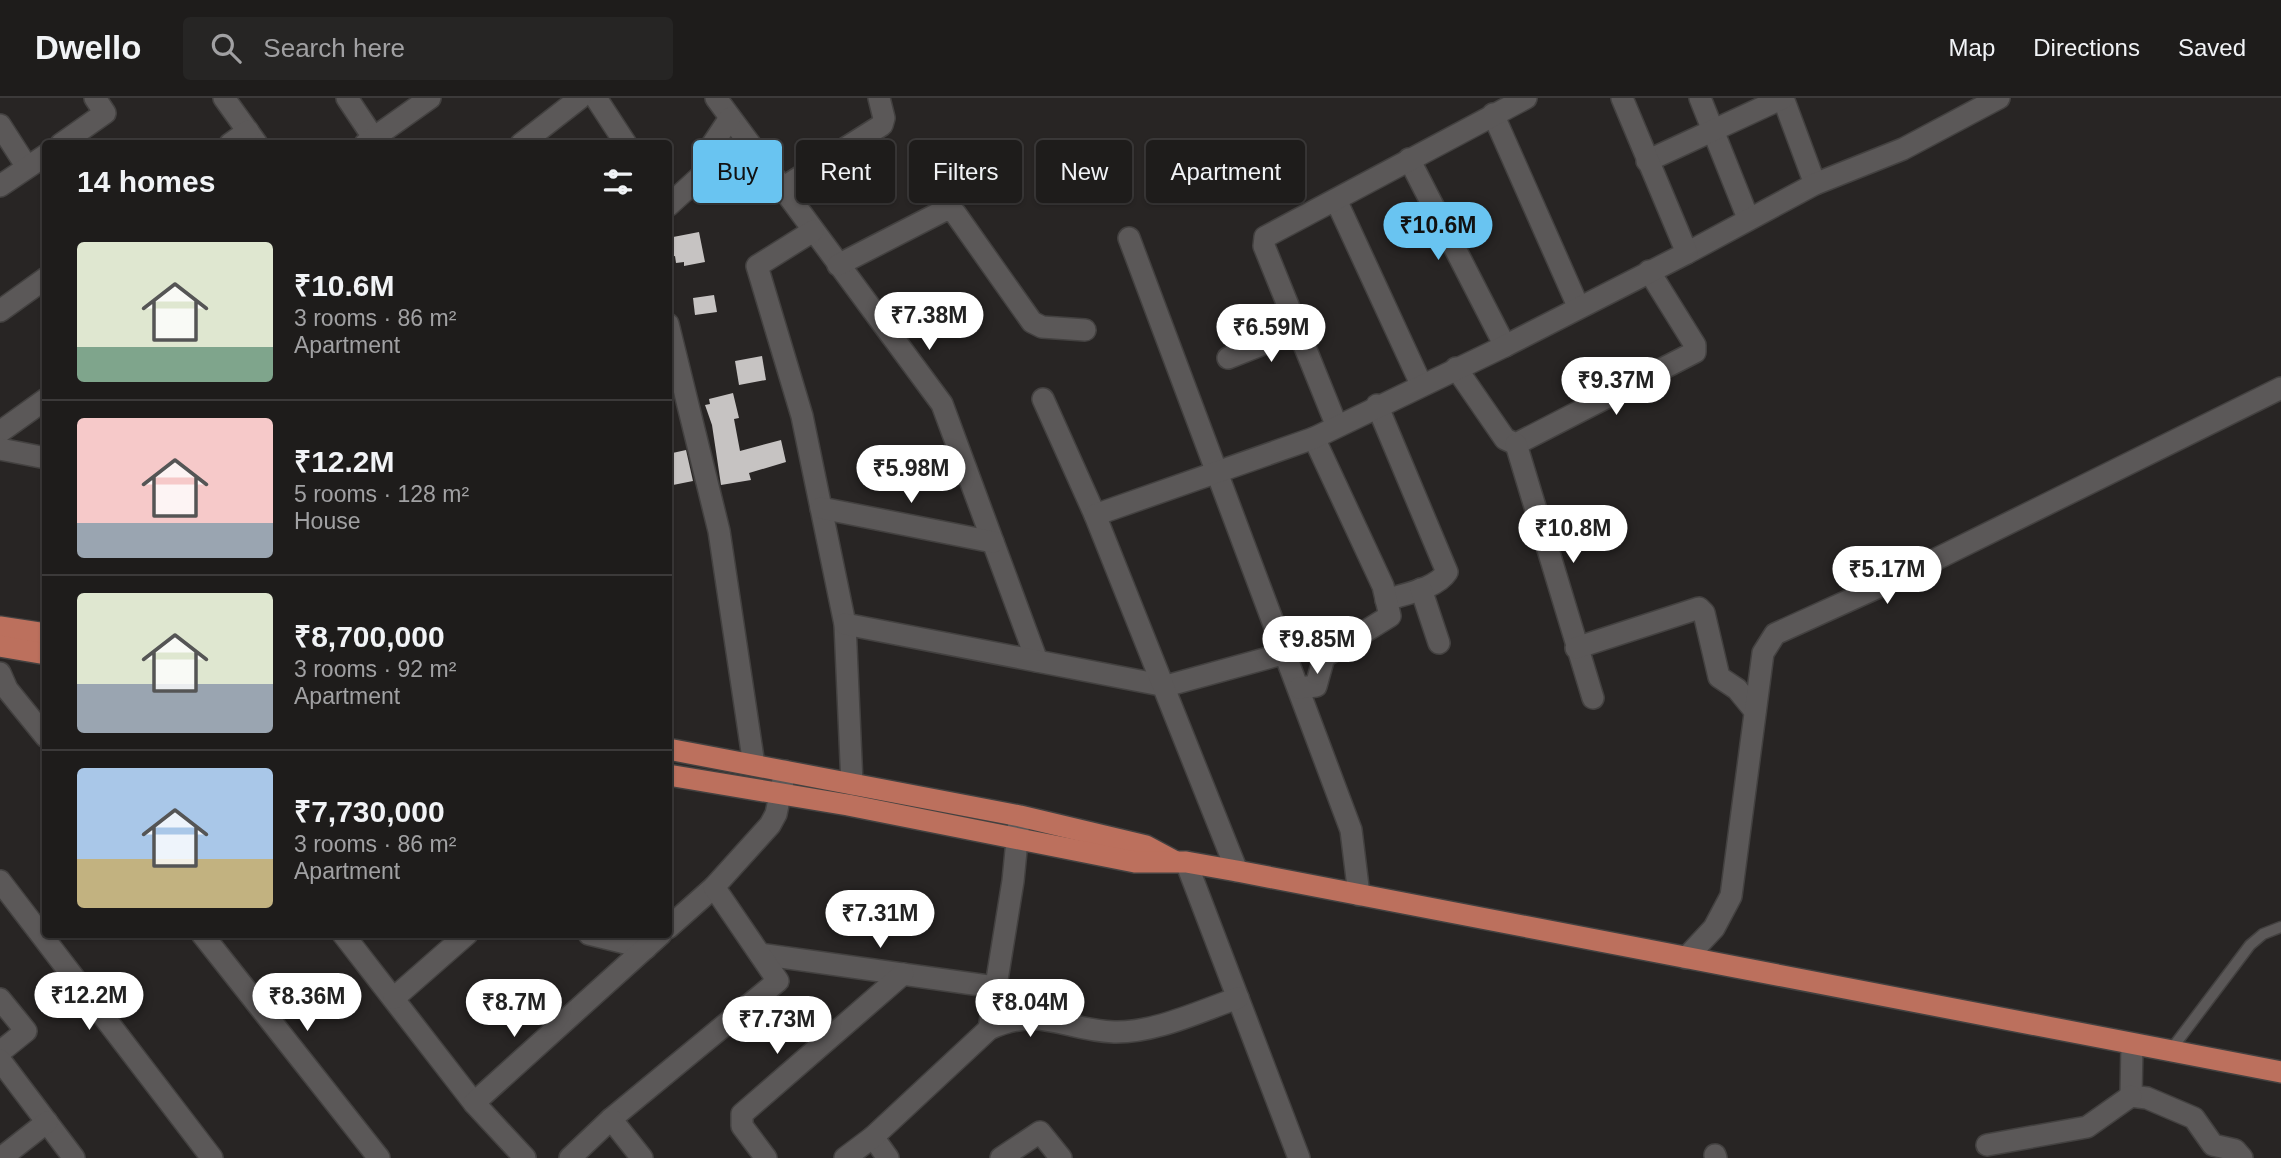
<!DOCTYPE html>
<html lang="en">
<head>
<meta charset="utf-8">
<style>
  body { margin:0; font-family:Helvetica,sans-serif; background:#262524; color:#f1f3f6; height:100vh; display:flex; flex-direction:column; font-size:26px; white-space:nowrap }
  * { box-sizing:border-box; margin:0 }
  p { font-size:23px; color:#a1a1a3 }
  .icon { flex:none; width:38px; height:38px; fill:none; stroke:currentColor; stroke-width:2; stroke-linecap:round; stroke-linejoin:round }
  .map { position:relative; flex:1; overflow:hidden }
  .panel { position:absolute; left:42px; top:42px; width:630px; height:798px; display:flex; flex-direction:column; background:#1e1c1b; border-radius:7px; box-shadow:0 2px 5px #0004,0 0 0 2px #3c3a3a }
  .panel>* { flex:none }
  .banner { position:absolute; left:693px; top:42px; width:665px; height:63px; display:flex; gap:14px }
  .price { position:absolute; translate:-50% -60px; padding:0 16px; border-radius:24px; background:#fff; color:#222; font-size:23px; line-height:46px; filter:drop-shadow(0 2px 4px #0008) }
  .price::after { content:''; position:absolute; left:50%; top:42px; width:21px; height:16px; margin-left:-10px; background:inherit; clip-path:polygon(0 0,100% 0,50% 100%) }
  .price.current { background:#69c4f1; color:#111 }
  ul { padding:0; list-style:none }
  li { display:flex; align-items:center; gap:21px; height:175px; padding:0 35px }
  li+li { border-top:2px solid #3c3a3a }
  li span { display:grid; place-items:center; flex:none; width:196px; height:140px; border-radius:7px; color:#555 }
  li>.icon { margin-inline-start:auto }
  span .icon { width:84px; height:84px; fill:#fffc; stroke-width:1 }
  li b { font-size:30px }
  h2 { display:flex; justify-content:space-between; align-items:center; height:84px; padding:0 35px; font-size:30px }
  .chip { padding:0 24px; border-radius:7px; background:#1e1c1b; box-shadow:0 2px 5px #0004,0 0 0 2px #3c3a3a; font-size:24px; line-height:63px }
  .chip.current { background:#69c4f1; color:#111 }
  header { display:flex; align-items:center; gap:42px; box-sizing:border-box; height:98px; padding:0 35px; background:#1e1c1b; border-bottom:2px solid #3c3a3a }
  header strong { font-size:33px }
  nav { display:flex; gap:38px; margin-inline-start:auto; font-size:24px }
  .search { width:490px; height:63px; background:#262524; display:flex; align-items:center; gap:18px; box-sizing:border-box; padding:0 24px; border-radius:7px; color:#a1a1a3; font-size:26px }
  .map>svg:first-child { display:block }
</style>
</head>
<body>
<header>
<strong>Dwello</strong>
<div class="search"><svg class="icon" aria-label="search" viewBox="0 0 24 24"><circle cx="10" cy="10" r="6"/><path d="M15 15l6 6"/></svg>Search here</div>
<nav><a>Map</a><a>Directions</a><a>Saved</a></nav>
</header>
<div class="map">
<svg width="2281" height="1060" viewBox="0 0 2281 1060">
  <rect width="100%" height="100%" fill="#282524"/>
  <g fill="#c6c3c2">
    <path d="M699,134L705,164L684,168V164L676,165L675,158L670,159L668,140Z"/>
    <path d="M714,197L717,214L695,217L693,200Z"/>
    <path d="M762,258L766,282L739,287L735,263Z"/>
    <path d="M733,295L739,320L734,321L740,353L781,342L786,364L749,375L751,382L721,387L712,327L705,307L710,306L709,301Z"/>
    <path d="M686,352L693,383L668,388V356Z"/>
  </g>
  <g fill="none" stroke-linecap="round" stroke-linejoin="round">
    <g stroke="#434140" stroke-width="13">
      <path id="lane" d="M2170,953L2250,847L2263,836L2281,829"/>
    </g>
    <g stroke="#434140" stroke-width="24">
      <g id="street">
        <path d="M224,0L257,46"/>
        <path d="M347,0L373,39"/>
        <path d="M596,0L626,46"/>
        <path d="M716,0L942,306L1037,563"/>
        <path d="M1700,0L1748,120"/>
        <path d="M1783,0L1815,86"/>
        <path d="M1493,16L1578,208"/>
        <path d="M0,27L27,69"/>
        <path d="M61,46L105,15L95,0"/>
        <path d="M230,46L248,33"/>
        <path d="M365,46L430,0"/>
        <path d="M521,46L580,0"/>
        <path d="M1409,61L1505,248"/>
        <path d="M1647,63L1783,0"/>
        <path d="M0,88L46,57"/>
        <path d="M784,89L882,27L884,20L879,0"/>
        <path d="M1336,102L1421,286"/>
        <path d="M668,108L702,77L710,50L730,20"/>
        <path d="M813,133L757,168L802,318L845,526L852,686"/>
        <path d="M1129,140L1351,732L1359,797"/>
        <path d="M1687,155L1815,86L1903,51L1999,0"/>
        <path d="M838,167L947,111L955,115L1032,224L1042,229L1085,232"/>
        <path d="M0,213L46,180"/>
        <path d="M668,226L719,433L754,667"/>
        <path d="M1228,260L1299,232"/>
        <path d="M1456,270L1505,341L1516,346L1695,254V247L1649,173"/>
        <path d="M1043,301L1095,417"/>
        <path d="M1377,307L1447,474C1436,491 1404,496 1386,502"/>
        <path d="M1336,326L1264,148L1265,139L1526,0"/>
        <path d="M0,334L46,301"/>
        <path d="M1516,346L1593,600"/>
        <path d="M0,351L46,360"/>
        <path d="M821,410L993,444"/>
        <path d="M1421,491L1439,545"/>
        <path d="M845,526L1166,588L1286,555"/>
        <path d="M1576,550L1699,510L1704,515L1719,579L1737,591L1755,613"/>
        <path d="M0,575L7,591L46,639"/>
        <path d="M1299,590L1316,588L1324,559L1390,518L1383,488L1314,340"/>
        <path d="M1186,764L1299,1060"/>
        <path d="M1237,773L1095,417L1314,340L1505,248L1687,155L1622,0"/>
        <path d="M0,783L212,1060"/>
        <path d="M668,830L714,789"/>
        <path d="M202,836L379,1060"/>
        <path d="M343,836L474,1005"/>
        <path d="M589,836L646,850"/>
        <path d="M760,856L995,889"/>
        <path d="M1686,860L1714,830L1731,798L1763,555L1775,536L1894,482L2281,290"/>
        <path d="M394,900L467,836"/>
        <path d="M0,901L26,933L0,954"/>
        <path d="M989,931L1013,783L1019,722"/>
        <path d="M2132,947L2131,998L2147,1000L2194,1020L2213,1047L2235,1052L2242,1060"/>
        <path d="M0,962L74,1060"/>
        <path d="M611,1021L778,883L714,789L770,727L776,716L785,673"/>
        <path d="M873,1039L888,1060"/>
        <path d="M1987,1047L2087,1029L2131,998"/>
        <path d="M1715,1057L1716,1060"/>
        <path d="M1,1060L47,1024"/>
        <path d="M525,1060L474,1005L661,836"/>
        <path d="M570,1060L611,1021L642,1060"/>
        <path d="M766,1060L742,1028V1016L903,876"/>
        <path d="M845,1060L873,1039L989,931C1043,907 1061,932 1114,934C1155,935 1200,913 1238,900"/>
        <path d="M1001,1060L1040,1034L1061,1060"/>
      </g>
    </g>
    <g stroke="#434140" stroke-width="24">
      <g id="primary">
        <path d="M0,529L46,536"/>
        <path d="M0,548L46,556"/>
        <path d="M668,651L1020,718L1146,748L1174,763"/>
        <path d="M668,677L848,707L1135,764H1186L1237,773L2281,974"/>
      </g>
    </g>
    <use href="#lane" stroke="#5b5858" stroke-width="10"/>
    <use href="#street" stroke="#5b5858" stroke-width="21"/>
    <use href="#primary" stroke="#bc705d" stroke-width="21"/>
  </g>
</svg>
<b class="price current" style="left:1438px;top:164px">₹10.6M</b>
<b class="price" style="left:929px;top:254px">₹7.38M</b>
<b class="price" style="left:1271px;top:266px">₹6.59M</b>
<b class="price" style="left:1616px;top:319px">₹9.37M</b>
<b class="price" style="left:911px;top:407px">₹5.98M</b>
<b class="price" style="left:1573px;top:467px">₹10.8M</b>
<b class="price" style="left:1887px;top:508px">₹5.17M</b>
<b class="price" style="left:1317px;top:578px">₹9.85M</b>
<b class="price" style="left:880px;top:852px">₹7.31M</b>
<b class="price" style="left:89px;top:934px">₹12.2M</b>
<b class="price" style="left:307px;top:935px">₹8.36M</b>
<b class="price" style="left:514px;top:941px">₹8.7M</b>
<b class="price" style="left:1030px;top:941px">₹8.04M</b>
<b class="price" style="left:777px;top:958px">₹7.73M</b>
<div class="banner">
<a class="chip current">Buy</a>
<a class="chip">Rent</a>
<a class="chip">Filters</a>
<a class="chip">New</a>
<a class="chip">Apartment</a>
</div>
<section class="panel">
<h2>14 homes<svg class="icon" aria-label="filters" viewBox="0 0 24 24"><path d="M4 7h16M4 17h16"/><circle cx="9" cy="7" r="2"/><circle cx="15" cy="17" r="2"/></svg></h2>
<ul>
<li><span style="background:linear-gradient(#dfe7d0 75%,#7fa58c 0)"><svg class="icon" aria-label="home" viewBox="0 0 24 24"><path d="M3 11l9-7 9 7M6 9v11h12V9"/></svg></span><div><b>₹10.6M</b><p>3 rooms · 86 m²</p><p>Apartment</p></div></li>
<li><span style="background:linear-gradient(#f6c9c9 75%,#9aa5b1 0)"><svg class="icon" aria-label="home" viewBox="0 0 24 24"><path d="M3 11l9-7 9 7M6 9v11h12V9"/></svg></span><div><b>₹12.2M</b><p>5 rooms · 128 m²</p><p>House</p></div></li>
<li><span style="background:linear-gradient(#dfe7d0 65%,#9aa5b1 0)"><svg class="icon" aria-label="home" viewBox="0 0 24 24"><path d="M3 11l9-7 9 7M6 9v11h12V9"/></svg></span><div><b>₹8,700,000</b><p>3 rooms · 92 m²</p><p>Apartment</p></div></li>
<li><span style="background:linear-gradient(#a9c7e8 65%,#c2b280 0)"><svg class="icon" aria-label="home" viewBox="0 0 24 24"><path d="M3 11l9-7 9 7M6 9v11h12V9"/></svg></span><div><b>₹7,730,000</b><p>3 rooms · 86 m²</p><p>Apartment</p></div></li>
</ul>
</section>
</div>
</body>
</html>
